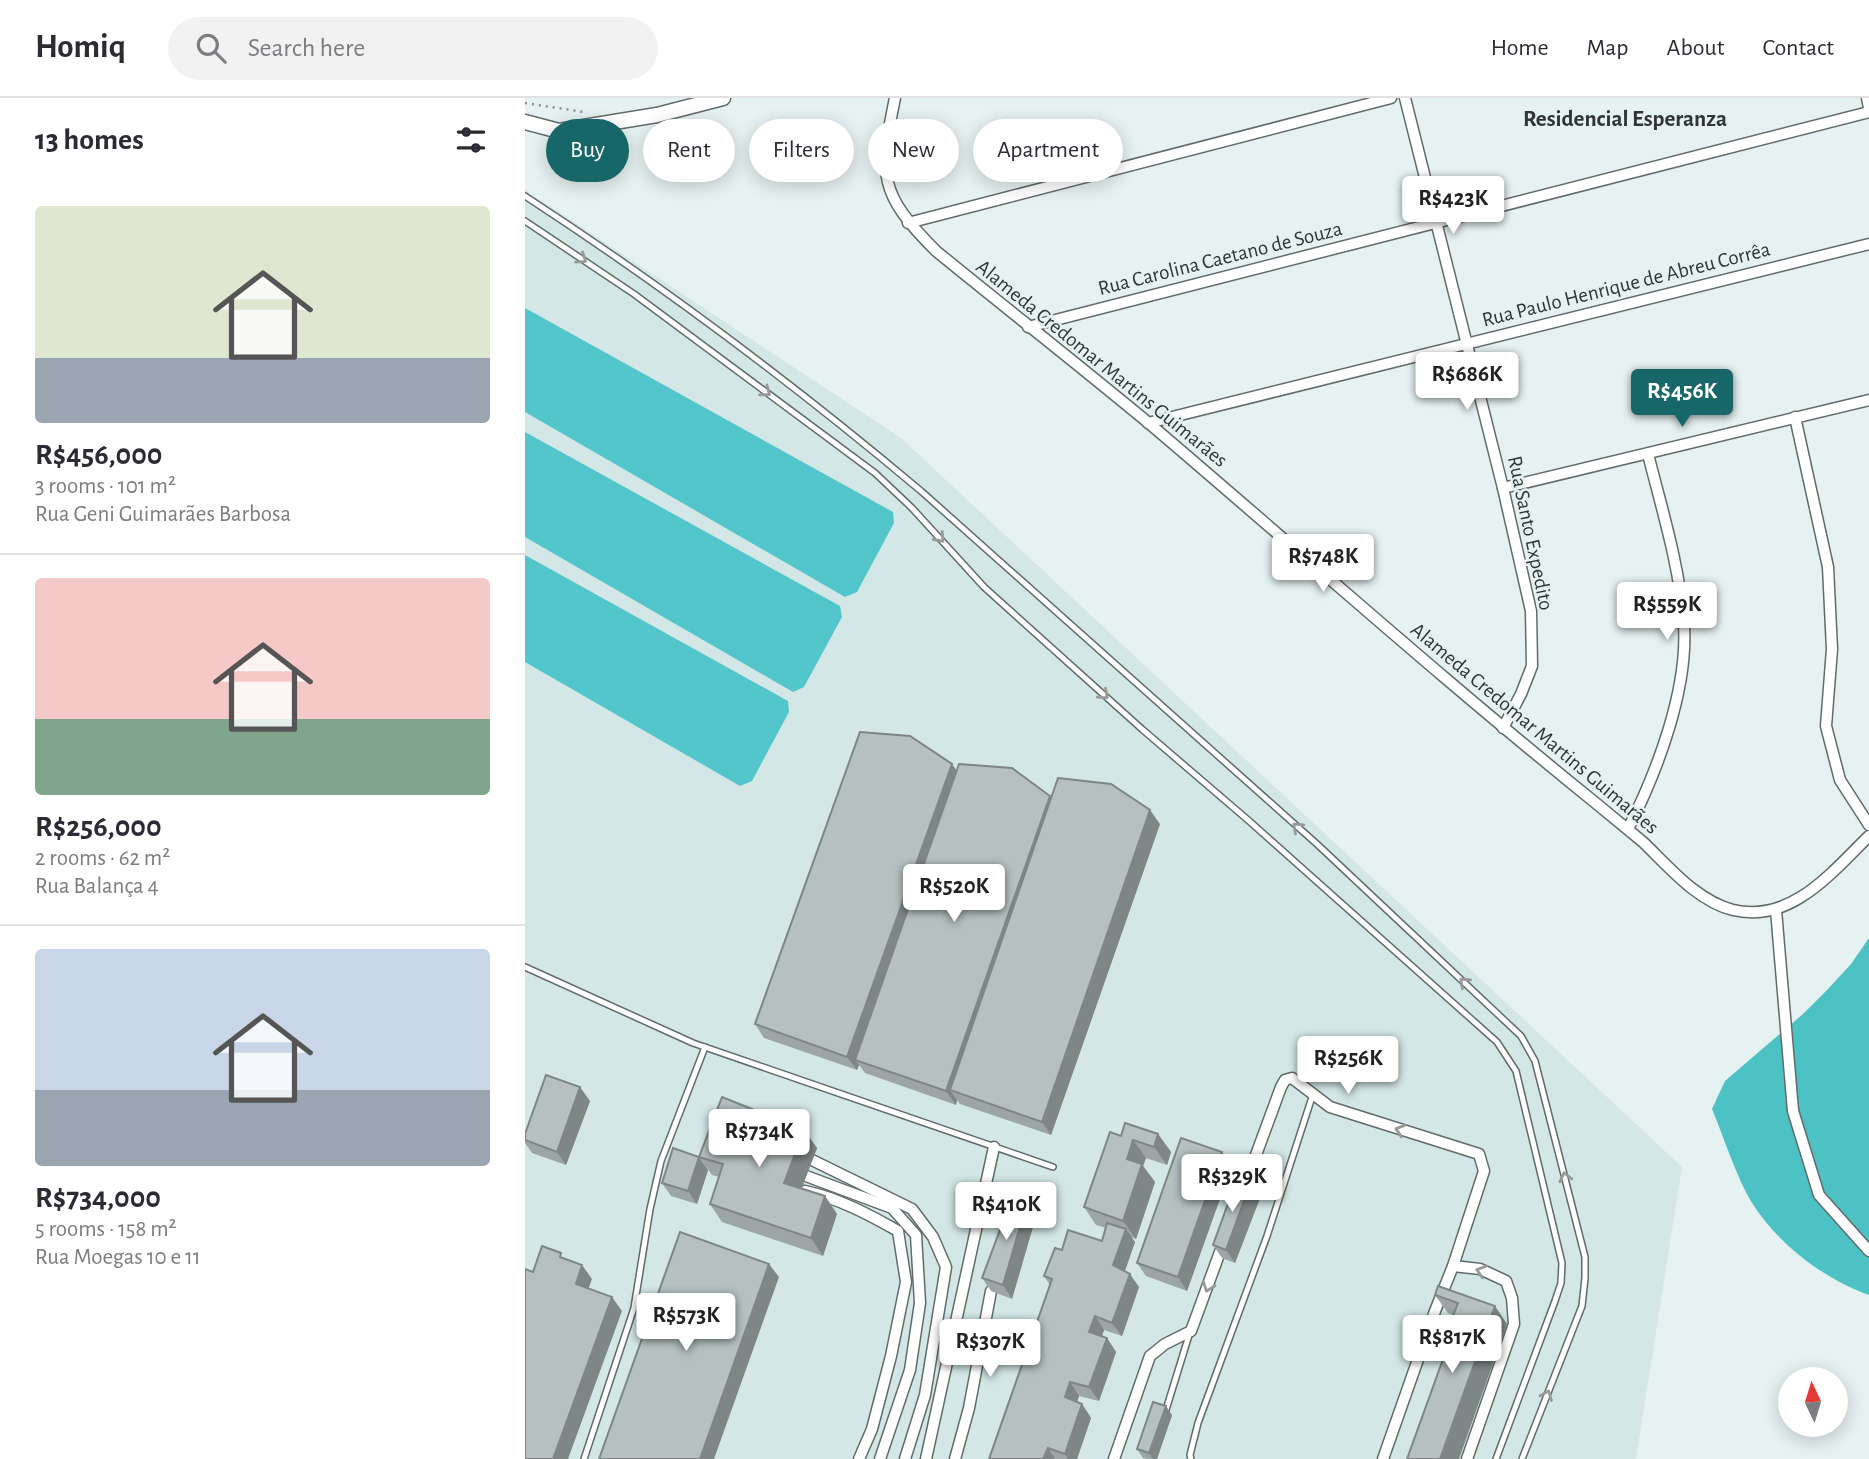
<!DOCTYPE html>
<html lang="en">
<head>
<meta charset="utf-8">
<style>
  body { margin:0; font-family:"Alegreya Sans",sans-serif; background:#f2f2f3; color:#2b2b33; height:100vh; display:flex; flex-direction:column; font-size:26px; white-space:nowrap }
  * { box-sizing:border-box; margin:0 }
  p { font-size:23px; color:#7c7c81 }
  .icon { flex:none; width:38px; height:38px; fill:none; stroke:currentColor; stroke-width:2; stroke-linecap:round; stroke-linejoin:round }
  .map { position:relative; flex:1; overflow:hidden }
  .drawer { display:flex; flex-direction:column; background:#fff; width:525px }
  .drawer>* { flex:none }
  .hud { position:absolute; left:21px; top:21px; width:665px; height:63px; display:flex; gap:14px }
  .needle { width:46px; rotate:356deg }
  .buttons { position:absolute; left:1253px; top:1269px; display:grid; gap:14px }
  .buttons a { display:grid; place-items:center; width:70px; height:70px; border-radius:50%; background:#fff; box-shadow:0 4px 18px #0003; font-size:35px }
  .price { position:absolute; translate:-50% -60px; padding:0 16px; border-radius:7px; background:#fff; color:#222; font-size:23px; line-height:46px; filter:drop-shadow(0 2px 4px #0008) }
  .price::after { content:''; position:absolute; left:50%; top:42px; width:21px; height:16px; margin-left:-10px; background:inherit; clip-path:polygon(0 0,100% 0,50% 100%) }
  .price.selected { background:#176668; color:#fff }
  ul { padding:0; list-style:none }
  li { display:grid; align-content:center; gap:14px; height:371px; padding:0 35px }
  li+li { border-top:2px solid #e1e1e2 }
  li span { display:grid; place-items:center; height:217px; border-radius:7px; color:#555 }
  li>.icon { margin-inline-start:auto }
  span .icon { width:126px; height:126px; fill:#fffc; stroke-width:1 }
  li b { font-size:30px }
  h2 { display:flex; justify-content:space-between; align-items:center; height:84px; padding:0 35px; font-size:30px }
  .tag { padding:0 24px; border-radius:32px; background:#fff; box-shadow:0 4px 18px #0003; font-size:24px; line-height:63px }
  .tag.selected { background:#176668; color:#fff }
  header { display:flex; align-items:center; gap:42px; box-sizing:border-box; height:98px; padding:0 35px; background:#fff; border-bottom:2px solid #e1e1e2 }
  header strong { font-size:33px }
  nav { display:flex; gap:38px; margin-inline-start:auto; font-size:24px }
  .search { width:490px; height:63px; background:#f2f2f3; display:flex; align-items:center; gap:18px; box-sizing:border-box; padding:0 24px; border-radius:38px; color:#7c7c81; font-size:26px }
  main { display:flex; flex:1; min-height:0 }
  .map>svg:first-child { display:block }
</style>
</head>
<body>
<header>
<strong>Homiq</strong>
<div class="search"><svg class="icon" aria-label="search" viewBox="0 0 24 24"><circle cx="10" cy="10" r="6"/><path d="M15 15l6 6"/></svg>Search here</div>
<nav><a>Home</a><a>Map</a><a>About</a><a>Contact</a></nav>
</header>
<main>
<section class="drawer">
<h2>13 homes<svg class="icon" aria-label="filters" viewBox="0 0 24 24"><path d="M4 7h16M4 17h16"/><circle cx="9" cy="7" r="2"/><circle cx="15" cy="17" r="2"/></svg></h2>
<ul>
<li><span style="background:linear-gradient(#dfe7d0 70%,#9aa5b1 0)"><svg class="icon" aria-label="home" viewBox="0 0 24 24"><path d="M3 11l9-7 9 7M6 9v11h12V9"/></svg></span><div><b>R$456,000</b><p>3 rooms · 101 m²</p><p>Rua Geni Guimarães Barbosa</p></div></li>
<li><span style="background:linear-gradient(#f6c9c9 65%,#7fa58c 0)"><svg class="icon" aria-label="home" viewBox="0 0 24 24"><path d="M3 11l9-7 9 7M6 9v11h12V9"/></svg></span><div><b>R$256,000</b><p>2 rooms · 62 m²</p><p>Rua Balança 4</p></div></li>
<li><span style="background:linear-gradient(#c9d6e8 65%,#9aa5b1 0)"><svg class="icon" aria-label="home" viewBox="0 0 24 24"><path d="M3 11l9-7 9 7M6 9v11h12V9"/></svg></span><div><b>R$734,000</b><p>5 rooms · 158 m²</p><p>Rua Moegas 10 e 11</p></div></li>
</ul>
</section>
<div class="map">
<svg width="1344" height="1361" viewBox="0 0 1344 1361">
  <rect width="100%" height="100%" fill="#e6f1f1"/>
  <path fill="#d3e7e7" d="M0,92L376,340L1157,1069L1111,1361H0Z"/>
  <path fill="#4dc2c5" d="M1344,840V1197C1299,1181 1253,1146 1227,1105C1210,1076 1200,1042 1187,1011L1200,983L1278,916L1303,891L1326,866Z"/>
  <g fill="#52c6ca">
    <path d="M0,210L368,414L369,425L332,494L320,499L0,314Z"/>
    <path d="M0,334L315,508L317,519L279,589L268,594L0,439Z"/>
    <path d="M0,457L263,603L264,614L227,683L215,688L0,564Z"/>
  </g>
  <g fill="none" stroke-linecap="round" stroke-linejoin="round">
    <g stroke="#626b6b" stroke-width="8">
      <g id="lane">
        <path d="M0,98C138,188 270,287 396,393L793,747L996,938L1010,963L1060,1159V1180L1057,1208L997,1361"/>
        <path d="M0,123L109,196L350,375L387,410L459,489L618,632L723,722L972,944L991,973L1037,1165L1036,1185L1030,1203L971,1361"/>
        <path d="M0,869L168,945L528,1069"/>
        <path d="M640,1315L665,1234"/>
        <path d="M59,1361L109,1210L125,1111L136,1063L180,949"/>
        <path d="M666,1361L665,1357L673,1325L742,1138L788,996"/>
      </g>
    </g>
    <g stroke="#626b6b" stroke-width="13">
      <g id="street">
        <path d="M370,0C354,77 353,95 411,153C482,211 555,268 626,327C773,452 917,581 1067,702C1084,716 1101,730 1118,744C1144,769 1172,803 1208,812C1266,826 1307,774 1344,738"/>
        <path d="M880,0L978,390L1006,513L1007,568L996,596L978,630"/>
        <path d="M1342,0L1344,10"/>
        <path d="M383,125L866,0"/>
        <path d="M503,229L1344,14"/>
        <path d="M1270,319L1303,469L1307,551L1301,628L1315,682L1344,727"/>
        <path d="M623,325L1344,146"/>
        <path d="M978,390L1344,302"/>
        <path d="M1103,731C1132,674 1163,592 1159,528C1155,469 1137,412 1123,356"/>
        <path d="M1251,812L1268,1013L1294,1097L1344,1153"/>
        <path d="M287,1062L387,1111L408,1139L421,1169L400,1297L380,1361"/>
        <path d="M281,1078L367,1110L391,1137L395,1205L385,1272L355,1361"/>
        <path d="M280,1093C313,1100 345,1117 373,1133L381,1184L366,1258L347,1331L334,1361"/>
        <path d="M717,1095L756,989L760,982L767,980L805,1009L954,1056L959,1073L928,1168L955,1171L981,1183L987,1200L989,1226L942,1361"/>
        <path d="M401,1361L469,1049"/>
        <path d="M430,1361L444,1310L466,1193"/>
        <path d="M589,1361L625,1258L640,1246L666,1233L699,1143"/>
        <path d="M858,1361L910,1213L928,1168"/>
      </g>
    </g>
    <g stroke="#626b6b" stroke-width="17">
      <path id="secondary" d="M0,24L34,33L132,17L198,0"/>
    </g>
    <path stroke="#868e8e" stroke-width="2.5" stroke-dasharray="2 5" stroke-linecap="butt" d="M0,5L59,14"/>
    <use href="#lane" stroke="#fff" stroke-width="5"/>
    <use href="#street" stroke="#fff" stroke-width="10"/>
    <use href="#secondary" stroke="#fff" stroke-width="14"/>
  </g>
  <g fill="#9da5a5">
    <path d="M432,673L526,699L635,726L526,1037L435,1006L432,1002L431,1007L340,975L334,967L332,972L239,940L230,926Z"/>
    <path d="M65,1003L41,1067L7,1055L0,1045V1036Z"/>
    <path d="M279,1032L292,1050L276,1091L300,1098L312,1116L298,1158L197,1124L185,1106L194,1079L187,1077L174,1059Z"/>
    <path d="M633,1036L646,1054L642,1067L621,1060L618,1068L630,1084L611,1141L606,1139L610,1144L600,1173L614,1189L597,1238L579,1232L577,1238L582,1240L591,1254L574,1303L554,1298L552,1304L557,1306L566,1320L552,1361H464L525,1187L519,1178L537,1152L577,1143L581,1130L571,1127L559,1109L596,1038Z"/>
    <path d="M707,1067L662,1193L621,1178L612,1165Z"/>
    <path d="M183,1072L172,1106L146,1098L137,1085Z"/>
    <path d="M725,1086L735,1100L710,1165L697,1160L688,1147Z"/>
    <path d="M512,1115L487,1201L466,1193L457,1180Z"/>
    <path d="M913,1188L982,1226L930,1229L926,1223L928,1217L923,1215L910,1197Z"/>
    <path d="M647,1317L632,1361H622L618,1360L612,1351Z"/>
  </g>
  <g fill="#7f8686">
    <path d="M427,666L437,680L330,962L334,967L332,972L322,959Z"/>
    <path d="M525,698L535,711L425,992L432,1002L431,1007L421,993Z"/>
    <path d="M625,712L635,726L526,1037L517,1024Z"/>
    <path d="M55,989L65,1003L41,1067L32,1054Z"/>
    <path d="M279,1032L292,1050L272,1103L259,1085Z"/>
    <path d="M633,1036L646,1054L642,1067L629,1049Z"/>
    <path d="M608,1042L621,1060L618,1068L630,1084L611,1141L598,1123L602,1061Z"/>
    <path d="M697,1054L707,1067L662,1193L653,1179Z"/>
    <path d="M174,1059L183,1072L172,1106L163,1093Z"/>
    <path d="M725,1086L735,1100L710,1165L701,1152Z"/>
    <path d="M300,1098L312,1116L298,1158L286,1140Z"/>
    <path d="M503,1101L512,1115L487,1201L478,1187Z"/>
    <path d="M601,1131L610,1144L597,1181L588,1167Z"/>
    <path d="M244,1166L254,1179L189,1361H175Z"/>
    <path d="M57,1167L67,1181L60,1200L51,1186Z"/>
    <path d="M605,1176L614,1189L597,1238L587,1225Z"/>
    <path d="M87,1199L97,1213L43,1361H28Z"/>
    <path d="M970,1208L982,1226L934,1361H915Z"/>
    <path d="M570,1218L579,1232L574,1247L564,1234Z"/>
    <path d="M582,1240L591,1254L574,1303L564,1289Z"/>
    <path d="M545,1284L554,1298L549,1313L540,1299Z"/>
    <path d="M557,1306L566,1320L552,1361H543L540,1356Z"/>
    <path d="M641,1308L647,1317L632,1361H628L624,1355Z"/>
    <path d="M523,1350L530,1361H518Z"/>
  </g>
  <g fill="#b6c0c0" stroke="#7f8686" stroke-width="2">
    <path d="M335,634L385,638L427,666L322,959L230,926Z"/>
    <path d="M434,666L487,670L525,698L421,993L330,962Z"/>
    <path d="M533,680L586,686L625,712L517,1024L425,992Z"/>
    <path d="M21,977L55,989L32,1054L0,1042V1036Z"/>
    <path d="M197,999L279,1032L259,1085L300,1098L286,1140L185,1106L198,1066L174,1059Z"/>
    <path d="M600,1025L633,1036L629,1049L608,1042L602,1061L617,1066L598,1123L559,1109L585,1034L596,1038Z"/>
    <path d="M656,1040L697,1054L653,1179L612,1165Z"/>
    <path d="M148,1050L174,1059L163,1093L137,1085Z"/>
    <path d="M712,1081L725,1086L701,1152L688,1147Z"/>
    <path d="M488,1097L503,1101L478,1187L457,1180Z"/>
    <path d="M582,1125L601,1131L588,1167L605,1176L587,1225L570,1218L564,1234L582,1240L564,1289L545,1284L540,1299L557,1306L540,1356L523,1350L518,1361H464L527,1181L519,1178L530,1150L537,1152L543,1132L577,1143Z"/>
    <path d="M155,1134L244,1166L175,1361H74Z"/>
    <path d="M17,1148L36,1155L35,1159L57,1167L51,1186L87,1199L28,1361H0V1171L8,1174Z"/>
    <path d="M913,1188L970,1208L915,1361H882L931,1225L926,1223L933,1205L910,1197Z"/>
    <path d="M628,1304L641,1308L624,1355L612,1351Z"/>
  </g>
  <defs><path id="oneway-chevron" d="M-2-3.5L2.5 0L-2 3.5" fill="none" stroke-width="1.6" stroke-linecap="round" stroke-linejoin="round" transform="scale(1.75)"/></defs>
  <g stroke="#989a9a">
    <use href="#oneway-chevron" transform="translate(57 161) rotate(34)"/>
    <use href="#oneway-chevron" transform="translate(241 294) rotate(37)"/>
    <use href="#oneway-chevron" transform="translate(415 440) rotate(48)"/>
    <use href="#oneway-chevron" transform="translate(579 597) rotate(42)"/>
    <use href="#oneway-chevron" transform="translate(772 729) rotate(-138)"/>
    <use href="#oneway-chevron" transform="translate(939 884) rotate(-137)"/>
    <use href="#oneway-chevron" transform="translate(875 1032) rotate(-162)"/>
    <use href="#oneway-chevron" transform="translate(1040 1079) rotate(-104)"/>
    <use href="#oneway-chevron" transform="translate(956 1173) rotate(-163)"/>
    <use href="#oneway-chevron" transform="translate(683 1189) rotate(110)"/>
    <use href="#oneway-chevron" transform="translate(1022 1297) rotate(-69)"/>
  </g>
  <g text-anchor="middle" stroke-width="5" stroke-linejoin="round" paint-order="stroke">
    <g font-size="21" fill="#313536" stroke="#e6f1f1">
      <text transform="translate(695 160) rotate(-14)" y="7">Rua Carolina Caetano de Souza</text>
      <text transform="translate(1101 186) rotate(-14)" y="7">Rua Paulo Henrique de Abreu Corrêa</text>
      <text transform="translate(577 265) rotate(39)" y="7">Alameda Credomar Martins Guimarães</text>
      <text transform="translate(1006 435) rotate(78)" y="7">Rua Santo Expedito</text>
      <text transform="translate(1010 630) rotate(40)" y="7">Alameda Credomar Martins Guimarães</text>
    </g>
    <g font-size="23" font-weight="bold" fill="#313536" stroke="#e6f1f1">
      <text x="1100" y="28">Residencial Esperanza</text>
    </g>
  </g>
</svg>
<div class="buttons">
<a><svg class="needle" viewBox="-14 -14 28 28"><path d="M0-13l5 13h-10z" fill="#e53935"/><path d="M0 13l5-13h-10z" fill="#7c7c81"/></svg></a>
</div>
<b class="price" style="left:928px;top:138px">R$423K</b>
<b class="price" style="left:942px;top:314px">R$686K</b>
<b class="price selected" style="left:1157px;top:331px">R$456K</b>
<b class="price" style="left:798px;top:496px">R$748K</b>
<b class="price" style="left:1142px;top:544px">R$559K</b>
<b class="price" style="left:429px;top:826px">R$520K</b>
<b class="price" style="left:823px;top:998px">R$256K</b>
<b class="price" style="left:234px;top:1071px">R$734K</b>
<b class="price" style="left:707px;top:1116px">R$329K</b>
<b class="price" style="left:481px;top:1144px">R$410K</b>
<b class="price" style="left:161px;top:1255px">R$573K</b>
<b class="price" style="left:927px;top:1277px">R$817K</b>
<b class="price" style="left:465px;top:1281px">R$307K</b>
<div class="hud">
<a class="tag selected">Buy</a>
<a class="tag">Rent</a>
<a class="tag">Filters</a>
<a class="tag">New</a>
<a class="tag">Apartment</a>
</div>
</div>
</main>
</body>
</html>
